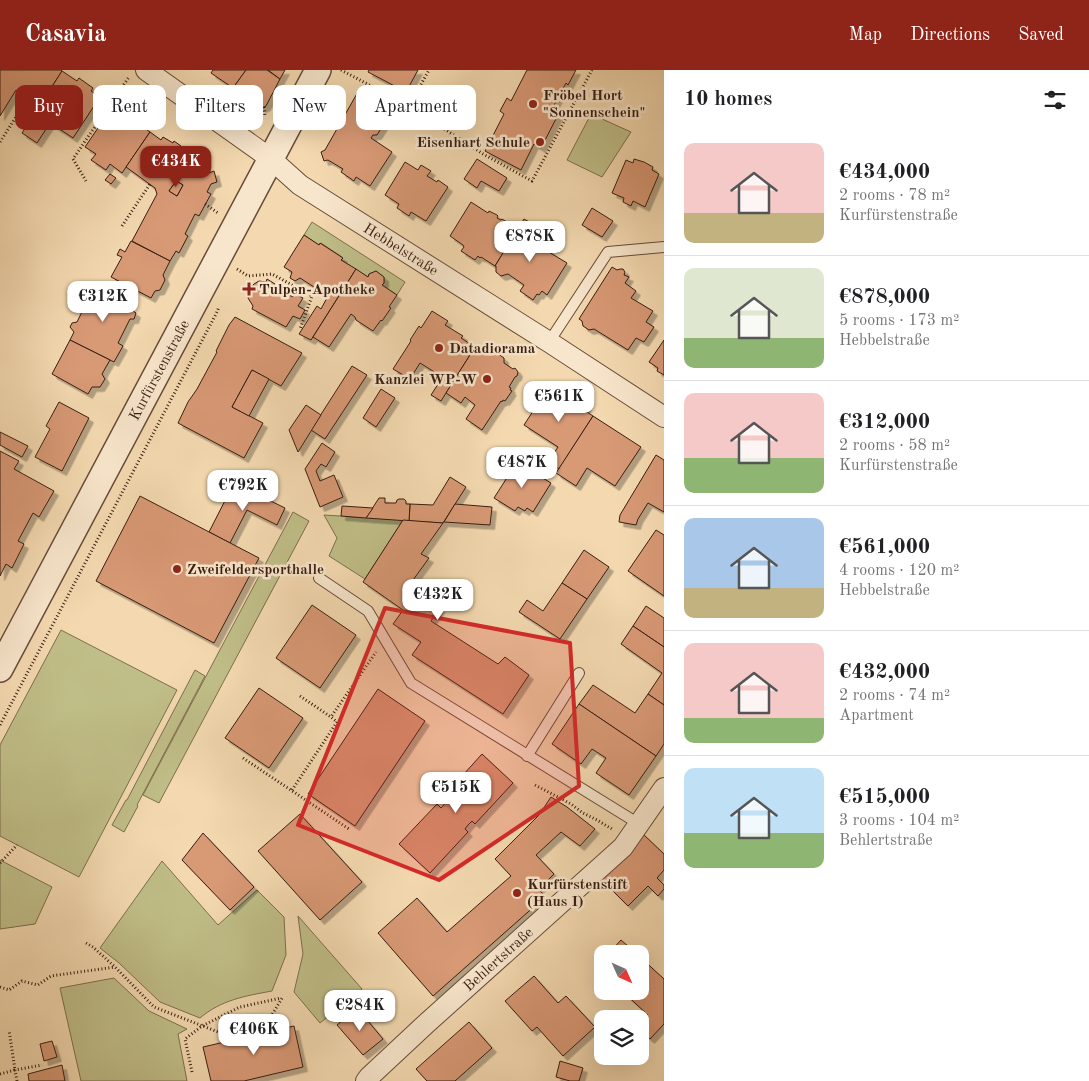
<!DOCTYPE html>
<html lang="en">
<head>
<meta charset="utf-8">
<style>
  body { margin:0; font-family:"Old Standard TT",serif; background:#f6f6f6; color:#202124; height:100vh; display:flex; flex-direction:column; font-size:19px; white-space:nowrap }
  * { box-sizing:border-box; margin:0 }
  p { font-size:16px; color:#757577 }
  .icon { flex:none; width:28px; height:28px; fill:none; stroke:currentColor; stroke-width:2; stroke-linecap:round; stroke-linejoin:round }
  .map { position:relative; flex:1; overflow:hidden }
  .side { display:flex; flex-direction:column; background:#fff; width:425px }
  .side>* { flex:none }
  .top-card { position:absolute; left:15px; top:15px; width:475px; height:45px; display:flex; gap:10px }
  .needle { width:32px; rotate:135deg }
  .fabs { position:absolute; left:594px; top:875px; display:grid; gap:10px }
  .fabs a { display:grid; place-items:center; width:55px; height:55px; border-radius:10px; background:#fff; box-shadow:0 5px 20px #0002; font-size:25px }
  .price { position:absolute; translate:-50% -42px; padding:0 11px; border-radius:10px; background:#fff; color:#222; font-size:16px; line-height:32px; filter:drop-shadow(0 1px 2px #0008) }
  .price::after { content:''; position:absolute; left:50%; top:30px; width:15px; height:11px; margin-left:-8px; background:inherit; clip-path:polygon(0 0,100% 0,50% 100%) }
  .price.active { background:#8f2418; color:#fff }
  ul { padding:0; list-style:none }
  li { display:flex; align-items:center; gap:15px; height:125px; padding:0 20px }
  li+li { border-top:1px solid #e0e0e0 }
  li span { display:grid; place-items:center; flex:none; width:140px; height:100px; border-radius:10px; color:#555 }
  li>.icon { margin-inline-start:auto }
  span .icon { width:60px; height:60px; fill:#fffc; stroke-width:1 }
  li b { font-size:21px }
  h2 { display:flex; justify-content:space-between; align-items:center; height:60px; padding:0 20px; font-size:21px }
  .pill { padding:0 18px; border-radius:10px; background:#fff; box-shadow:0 5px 20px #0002; font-size:18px; line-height:45px }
  .pill.active { background:#8f2418; color:#fff }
  header { display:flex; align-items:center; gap:30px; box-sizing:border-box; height:70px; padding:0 25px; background:#8f2418; color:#fff }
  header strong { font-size:24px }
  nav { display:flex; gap:28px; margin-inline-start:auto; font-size:18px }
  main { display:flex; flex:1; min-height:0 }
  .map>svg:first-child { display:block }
</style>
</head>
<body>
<header>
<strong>Casavia</strong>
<nav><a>Map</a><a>Directions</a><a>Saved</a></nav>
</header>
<main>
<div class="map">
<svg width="664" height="1011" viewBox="0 0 664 1011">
  <defs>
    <filter id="shadow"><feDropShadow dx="4.5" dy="4.5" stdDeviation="0" flood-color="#0004"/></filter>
  </defs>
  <rect width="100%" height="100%" fill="#f4d9b0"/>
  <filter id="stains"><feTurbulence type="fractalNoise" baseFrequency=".004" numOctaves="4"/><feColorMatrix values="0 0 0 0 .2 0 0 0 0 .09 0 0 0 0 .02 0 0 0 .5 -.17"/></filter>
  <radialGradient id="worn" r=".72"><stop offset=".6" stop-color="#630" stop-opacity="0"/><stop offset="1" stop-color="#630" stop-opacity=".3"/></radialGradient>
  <g fill="#c0be88" stroke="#7c6e4d">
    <path d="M591,44L631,62L602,107L567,90Z"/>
    <path d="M312,152L405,212L397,225L382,215L384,213V207L376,201L369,204L368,207L341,190L342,187L321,173L319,175L304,165Z"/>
    <path d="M293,442L309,451L159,733L143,725Z"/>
    <path d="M324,445L403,450L365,509L329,486L337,468Z"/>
    <path d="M61,560L177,620L79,807L0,766V675Z"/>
    <path d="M195,600L205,606L137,735L138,736L124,762L112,755L126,730H127Z"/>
    <path d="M0,790L52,817L35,854L0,859Z"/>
    <path d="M162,791L218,855L257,820L284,847L286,885L272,921C245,926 221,930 200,948L160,932L119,893L100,878Z"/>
    <path d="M298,846L362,919L320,953L294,922L303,884Z"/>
    <path d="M114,908L149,941L187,959L178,964L187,1011H81L60,918Z"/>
  </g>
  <g fill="#d89974" stroke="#381d12" fill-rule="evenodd" filter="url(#shadow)">
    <path d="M0,0H61L62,1L39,36L16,20L0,46Z"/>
    <path d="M213,0H246L233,18L211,3Z"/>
    <path d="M246,0H267L280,9L266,36L262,38L233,18Z"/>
    <path d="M268,0H285L280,9Z"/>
    <path d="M369,0H418L406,22L368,2Z"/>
    <path d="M527,0H576L568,15L566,13L553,37L560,41L541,78L534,74L521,100L485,81L504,44L500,41L507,28L511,31Z"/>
    <path d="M62,1L77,11L79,8L93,18L91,21L100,27L73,68L35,43Z"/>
    <path d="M359,20L393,39L377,65H373L371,68L392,82L370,116L356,107L354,111L341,102L343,99L328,90L324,91L321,82L325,80Z"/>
    <path d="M113,36L120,41L125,39L136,48V52L150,62L122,103L110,94L106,100L91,90L96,84L85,77Z"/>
    <path d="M35,43L50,53L37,73L22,63Z"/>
    <path d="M150,62L161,70L163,67L173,73L174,71L181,76L180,78L189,84L187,87L209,103L214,101L217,112L211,114L207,122L211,124L199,146L195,144L185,164L188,166L179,183L176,181L170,191L132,171L157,124L155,118L126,97ZM176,111L183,115L177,126L169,121Z"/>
    <path d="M477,89L507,108L499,121L481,111L477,118L464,109Z"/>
    <path d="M634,89L644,92L653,97L652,100L659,104L645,137L633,131L631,136L623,132L624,128L612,123L626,90L633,93Z"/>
    <path d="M405,92L418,100L421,95L431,101L427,106L437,112L438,110L448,117L426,151L411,142L409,146L397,138L399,134L385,125Z"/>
    <path d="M110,104L116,108L111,114L105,110Z"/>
    <path d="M176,111L183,115L177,126L169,121Z"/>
    <path d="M471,132L488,143L489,141L497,145L498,146L497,148L501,150L502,149L518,159L495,196L481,187L480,188L478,186L475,190L461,181L464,177L463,175L450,166Z"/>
    <path d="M592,138L613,151L602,167L582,155Z"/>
    <path d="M524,149L531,153V159L528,165L536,170L534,173L567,193L547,225L542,221L539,225L537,224L533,230L520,221L524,215L508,204L501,206L496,202V196H495Z"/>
    <path d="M304,165L319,175L320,173L343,188L341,190L356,199L311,270L299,264L317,236L321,239L328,226L300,208L295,211L290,208L292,202L284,197Z"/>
    <path d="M131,171L170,191L163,205L165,210L160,220L155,221L151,228L111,207L122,187L117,185L120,179L125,182Z"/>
    <path d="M612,197L617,200L620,199H623L625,202L624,205L629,207L625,213L636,221L631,228L653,241L646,252L654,257L644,272L636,268L628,280L594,259L589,260L583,256L582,251L579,249Z"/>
    <path d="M356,199L368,207L369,204L376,201L384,207V213L382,215L397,225L389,237L391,238L382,251L381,250L373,261L356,250L355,247L351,244L329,277L313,267Z"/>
    <path d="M267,209L275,214L273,216L280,220L281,217L289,221L287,224L293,227L295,224L303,228L298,236L305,240L300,249L293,246L286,257L252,239L253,236L248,228L249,219L254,214L259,211L266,212Z"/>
    <path d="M96,213L131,233L128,238L136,243L134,249H130L118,273L123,276L114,292L70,270L74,262L70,257L72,253L77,252Z"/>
    <path d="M432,241L448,251L445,255L463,266L461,268L475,277L441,331L431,325L440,311L434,307L436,303L420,293L410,309L393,299L411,271L410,270L419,256L421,258Z"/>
    <path d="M235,247L302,283L281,316L252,300L232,337L263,353L244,388L178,353L188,332L197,319L217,282L216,281L229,255Z"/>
    <path d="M70,270L110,290L102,304L105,309L100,317H92L88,324L52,304Z"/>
    <path d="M664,270V305L657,301L658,298L649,292Z"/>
    <path d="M475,277L487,285L490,281H494L504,288V293L513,299L515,298L518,302L517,306L515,307L509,317L511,318L510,320L512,321L505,331L503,330L502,332L501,331L482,360L466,349L475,335L465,327L461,333L446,323Z"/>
    <path d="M352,296L367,305L325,369L311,360Z"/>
    <path d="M252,300L269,309L249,346L232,337Z"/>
    <path d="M548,318L564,328L567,323L587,336L584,340L593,346L559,399L548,392L558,377L524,355Z"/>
    <path d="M381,319L395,328L376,357L363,348Z"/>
    <path d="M59,332L89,348L62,401L35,387L50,359L46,356Z"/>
    <path d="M306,335L321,345L298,382L289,360Z"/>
    <path d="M593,346L641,377L615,416L587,398L576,416L556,403Z"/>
    <path d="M0,362L28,376L22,387L0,375Z"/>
    <path d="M322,373L335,382L326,397L321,394L316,401L320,411L334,405L343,427L320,437L305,399Z"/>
    <path d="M0,381L19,391L14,399L54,421L39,447L33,443L18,471L24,474L12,498L6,494L0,506Z"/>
    <path d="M656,385L664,390V442L648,433L638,449L636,455L619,452L620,445Z"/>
    <path d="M517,392L551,413L533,442L527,438L525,441L518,437L515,441L494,428Z"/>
    <path d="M450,407L466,417L443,453L409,451L410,434L433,435Z"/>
    <path d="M234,413L285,438L277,455L247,440L230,473L209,462Z"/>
    <path d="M140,426L259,488L214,573L96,511Z"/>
    <path d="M379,428H385V433H396L397,430L399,429H404L406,431V434H410L409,451L366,448Z"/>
    <path d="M455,434L492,437L490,455L444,452Z"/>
    <path d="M342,436L373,438L366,448L341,446Z"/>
    <path d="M403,450L443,453L421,484L429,488L408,517L440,538L431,551L498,594L505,587L529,605L503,644L412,585L421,572L393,554L403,540L363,512Z"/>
    <path d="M656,460L664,465V526L628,501Z"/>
    <path d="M584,480L609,497L587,529L562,513Z"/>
    <path d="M562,513L587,529L560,569L519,542L527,530L543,541Z"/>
    <path d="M312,535L356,565L320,618L276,588Z"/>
    <path d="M646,536L664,548V577L633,556Z"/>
    <path d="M633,556L664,577V635L648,624L662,603L621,574Z"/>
    <path d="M593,615L635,643L648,624L664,635V674L656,686L579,634Z"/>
    <path d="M259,618L303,648L269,698L225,668Z"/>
    <path d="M378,619L425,651L355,756L308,724Z"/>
    <path d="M579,634L656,686L629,725L596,703L606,688L592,679L581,694L552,674Z"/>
    <path d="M482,684L513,713L475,754L472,751L468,755L465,759L468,762L430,803L399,774L437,734L441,738L448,730L444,726Z"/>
    <path d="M551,727L567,737L595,759L580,776L561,762L536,785L554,804L539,819L545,827L433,926L378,863L417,828L447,862L511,806L495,789L539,745Z"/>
    <path d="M300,744L362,812L320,850L258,781Z"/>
    <path d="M203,763L254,817L230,840L182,790Z"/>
    <path d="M643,764L664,784V800L657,808L664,815V819L658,826L648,816L628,836L600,808Z"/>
    <path d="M621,870L637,884H608Z"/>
    <path d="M640,887L664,909V954L650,969L640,960V953L648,945L622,921H640Z"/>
    <path d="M602,890V903L596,897Z"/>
    <path d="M534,906L558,933L566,926L595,957L563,986L537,957L532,961L505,931Z"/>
    <path d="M357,938L383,969L363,985L337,955Z"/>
    <path d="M469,952L492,978L455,1011H427L416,999Z"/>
    <path d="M294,956L303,997L244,1011H211L203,977Z"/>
    <path d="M52,971L57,987L44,991L40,974Z"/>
    <path d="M560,991L583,998L579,1011H570L556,1007Z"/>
    <path d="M62,995L65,1011H29L28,1004Z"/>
  </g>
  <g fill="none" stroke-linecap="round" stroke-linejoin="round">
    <g stroke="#674c3a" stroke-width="12">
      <g id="service">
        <path d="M549,272L608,182L664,177"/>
        <path d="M319,508L368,541L411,613L639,754"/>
        <path d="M527,686L579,603"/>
      </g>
    </g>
    <g stroke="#674c3a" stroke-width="22">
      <g id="minor">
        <path d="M146,0L271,89L300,115L549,272L664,347"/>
        <path d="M366,1011L369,1007L428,952L623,777L664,718"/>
      </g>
    </g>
    <g stroke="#674c3a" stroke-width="28">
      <path id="tertiary" d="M0,599L318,0"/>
    </g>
    <g stroke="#381d12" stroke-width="3" stroke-dasharray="1 2.5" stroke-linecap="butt">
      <path d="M341,0L409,36L429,0"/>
      <path d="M409,36L483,84L532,111L592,0"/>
      <path d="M264,37L265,46"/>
      <path d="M0,72L28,28"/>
      <path d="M86,111L73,89L129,7"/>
      <path d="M205,134L218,143"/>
      <path d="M122,156L150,114"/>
      <path d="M237,199L248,206L272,204L312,226L300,259"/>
      <path d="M300,626L331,647"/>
      <path d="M0,655L217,242L219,237"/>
      <path d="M243,688L349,759"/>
      <path d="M535,715L571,734L583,743L597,750L612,759"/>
      <path d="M292,720L337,652L331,647L376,582"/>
      <path d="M0,793L17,775"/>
      <path d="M86,873L93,877L115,897L154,937L231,967L252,966L267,953L282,928"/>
      <path d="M0,917L9,920L22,911L38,915L51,906L115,897"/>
      <path d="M192,1002L185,969L202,956L240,937L281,928"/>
      <path d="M0,1004L15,1000L9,960"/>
      <path d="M17,1011L15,1000L42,995"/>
    </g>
    <use href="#service" stroke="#f8e6cc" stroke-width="10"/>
    <use href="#minor" stroke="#f8e6cc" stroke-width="20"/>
    <use href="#tertiary" stroke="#f8e6cc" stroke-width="25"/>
  </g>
  <path fill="#d62828" fill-opacity="0.2" stroke="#d62828" stroke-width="4" stroke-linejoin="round" d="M385,538L570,573L579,716L439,810L298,755Z"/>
  <g fill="#8f2418" stroke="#f8e6cc" stroke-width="2">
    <circle cx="533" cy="34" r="5"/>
    <circle cx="540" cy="72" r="5"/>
    <path d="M246.5 211.5h5v5h5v5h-5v5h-5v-5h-5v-5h5z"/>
    <circle cx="439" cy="278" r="5"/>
    <circle cx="487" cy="309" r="5"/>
    <circle cx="177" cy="499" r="5"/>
    <circle cx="517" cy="823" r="5"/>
  </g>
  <g text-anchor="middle" stroke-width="5" stroke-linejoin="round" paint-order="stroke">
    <g font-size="15" font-weight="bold" fill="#381d12" stroke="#f8e6cc" text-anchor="start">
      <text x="543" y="30">Fröbel Hort<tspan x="543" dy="17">"Sonnenschein"</tspan></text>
      <text x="530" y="77" text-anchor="end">Eisenhart Schule</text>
      <text x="259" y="224">Tulpen-Apotheke</text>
      <text x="449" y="283">Datadiorama</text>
      <text x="477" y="314" text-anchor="end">Kanzlei WP-W</text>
      <text x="187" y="504">Zweifeldersporthalle</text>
      <text x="527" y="819">Kurfürstenstift<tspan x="527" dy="17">(Haus I)</tspan></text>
    </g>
    <g font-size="15" fill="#381d12" stroke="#f8e6cc">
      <text transform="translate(401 179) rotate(32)" y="5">Hebbelstraße</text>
      <text transform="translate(159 300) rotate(-62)" y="5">Kurfürstenstraße</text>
      <text transform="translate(498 889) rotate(-42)" y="5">Behlertstraße</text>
    </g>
  </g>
  <rect width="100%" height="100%" filter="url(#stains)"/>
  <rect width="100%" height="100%" fill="url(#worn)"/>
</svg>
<div class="fabs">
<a><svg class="needle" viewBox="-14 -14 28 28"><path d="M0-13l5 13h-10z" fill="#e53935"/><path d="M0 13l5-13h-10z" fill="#757577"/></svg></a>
<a><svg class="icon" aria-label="layers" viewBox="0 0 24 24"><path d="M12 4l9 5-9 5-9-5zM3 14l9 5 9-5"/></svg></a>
</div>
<b class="price active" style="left:176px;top:118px">€434K</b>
<b class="price" style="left:530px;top:193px">€878K</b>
<b class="price" style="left:103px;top:253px">€312K</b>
<b class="price" style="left:559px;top:353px">€561K</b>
<b class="price" style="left:522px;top:419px">€487K</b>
<b class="price" style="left:243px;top:442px">€792K</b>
<b class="price" style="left:438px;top:551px">€432K</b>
<b class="price" style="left:456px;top:744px">€515K</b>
<b class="price" style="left:360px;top:962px">€284K</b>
<b class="price" style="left:254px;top:986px">€406K</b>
<div class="top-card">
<a class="pill active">Buy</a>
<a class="pill">Rent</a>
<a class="pill">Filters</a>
<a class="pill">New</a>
<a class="pill">Apartment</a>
</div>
</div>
<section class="side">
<h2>10 homes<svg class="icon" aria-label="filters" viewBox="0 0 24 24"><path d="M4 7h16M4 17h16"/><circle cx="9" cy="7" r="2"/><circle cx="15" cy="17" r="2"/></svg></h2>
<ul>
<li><span style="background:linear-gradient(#f6c9c9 70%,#c2b280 0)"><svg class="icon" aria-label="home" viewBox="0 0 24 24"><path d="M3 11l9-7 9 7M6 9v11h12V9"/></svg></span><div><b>€434,000</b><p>2 rooms · 78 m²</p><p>Kurfürstenstraße</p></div></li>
<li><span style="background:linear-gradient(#dfe7d0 70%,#8fb573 0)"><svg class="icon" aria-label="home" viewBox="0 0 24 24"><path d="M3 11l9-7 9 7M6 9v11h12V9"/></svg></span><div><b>€878,000</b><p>5 rooms · 173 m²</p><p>Hebbelstraße</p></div></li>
<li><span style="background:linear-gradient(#f6c9c9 65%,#8fb573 0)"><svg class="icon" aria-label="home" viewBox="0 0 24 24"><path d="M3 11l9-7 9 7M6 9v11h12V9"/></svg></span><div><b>€312,000</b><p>2 rooms · 58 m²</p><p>Kurfürstenstraße</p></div></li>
<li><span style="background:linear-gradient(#a9c7e8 70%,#c2b280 0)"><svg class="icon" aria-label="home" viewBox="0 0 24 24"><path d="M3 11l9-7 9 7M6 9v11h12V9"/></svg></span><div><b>€561,000</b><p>4 rooms · 120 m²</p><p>Hebbelstraße</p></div></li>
<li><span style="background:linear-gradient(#f6c9c9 75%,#8fb573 0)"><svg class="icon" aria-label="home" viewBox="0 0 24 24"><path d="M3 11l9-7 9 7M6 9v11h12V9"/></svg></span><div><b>€432,000</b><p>2 rooms · 74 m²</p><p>Apartment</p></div></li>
<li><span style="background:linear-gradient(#bfe0f5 65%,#8fb573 0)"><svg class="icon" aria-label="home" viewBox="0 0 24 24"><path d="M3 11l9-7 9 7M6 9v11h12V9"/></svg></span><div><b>€515,000</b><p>3 rooms · 104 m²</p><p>Behlertstraße</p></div></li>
</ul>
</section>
</main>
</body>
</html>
